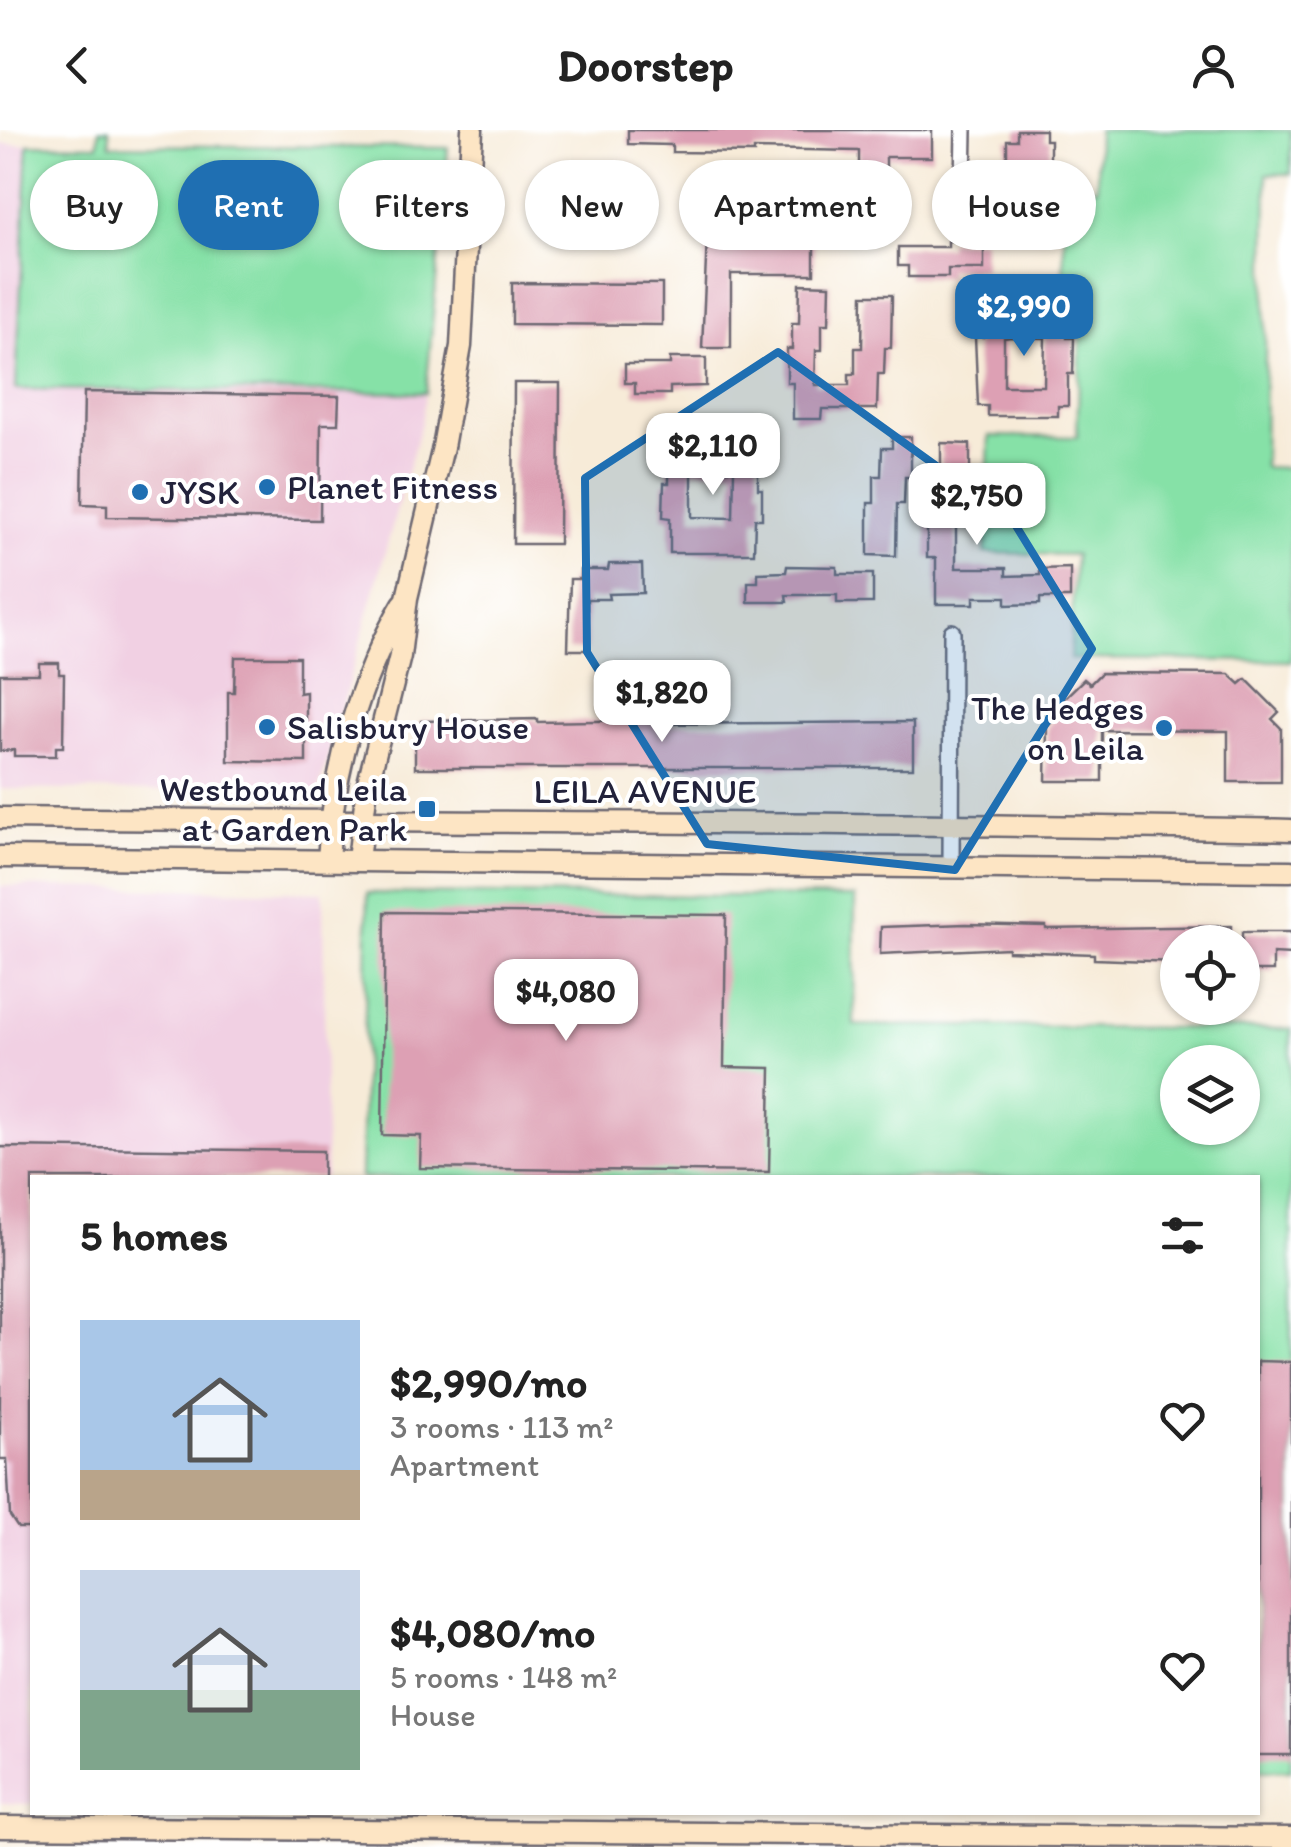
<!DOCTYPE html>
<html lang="en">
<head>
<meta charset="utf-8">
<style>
  body { margin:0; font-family:Itim,sans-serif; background:#f6f6f6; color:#222; height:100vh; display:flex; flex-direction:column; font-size:38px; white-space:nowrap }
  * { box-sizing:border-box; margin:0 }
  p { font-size:32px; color:#767676 }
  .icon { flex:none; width:55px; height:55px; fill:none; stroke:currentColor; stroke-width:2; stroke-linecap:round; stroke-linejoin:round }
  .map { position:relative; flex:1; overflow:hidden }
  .side { position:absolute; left:30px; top:1045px; width:1230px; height:640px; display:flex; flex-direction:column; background:#fff; border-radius:0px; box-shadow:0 2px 8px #0004 }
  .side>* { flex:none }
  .guide { position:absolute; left:30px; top:30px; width:1232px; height:90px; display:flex; gap:20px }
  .buttons { position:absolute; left:1160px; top:795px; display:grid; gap:20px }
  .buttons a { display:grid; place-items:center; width:100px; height:100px; border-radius:50%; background:#fff; box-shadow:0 2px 8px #0004; font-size:50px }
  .price { position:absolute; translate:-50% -85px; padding:0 22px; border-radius:20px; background:#fff; color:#222; font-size:32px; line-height:65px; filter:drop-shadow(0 2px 5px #0008) }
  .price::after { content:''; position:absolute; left:50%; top:60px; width:30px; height:22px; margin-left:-15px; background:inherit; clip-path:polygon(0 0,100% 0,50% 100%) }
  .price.active { background:#1f6fb2; color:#fff }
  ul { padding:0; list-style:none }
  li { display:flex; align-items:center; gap:30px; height:250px; padding:0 50px }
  li span { display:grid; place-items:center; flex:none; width:280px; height:200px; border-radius:0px; color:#555 }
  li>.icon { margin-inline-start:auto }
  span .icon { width:120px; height:120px; fill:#fffc; stroke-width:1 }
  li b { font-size:42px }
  h2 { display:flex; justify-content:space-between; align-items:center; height:120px; padding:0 50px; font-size:42px }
  .chip { padding:0 35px; border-radius:45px; background:#fff; box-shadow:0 2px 8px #0004; font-size:35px; line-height:90px }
  .chip.active { background:#1f6fb2; color:#fff }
  header { display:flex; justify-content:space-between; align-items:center; height:130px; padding:0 50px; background:#fff; font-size:45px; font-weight:700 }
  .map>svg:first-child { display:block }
</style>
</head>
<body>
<header><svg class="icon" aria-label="back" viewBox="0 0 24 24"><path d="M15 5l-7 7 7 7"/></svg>Doorstep<svg class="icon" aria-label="person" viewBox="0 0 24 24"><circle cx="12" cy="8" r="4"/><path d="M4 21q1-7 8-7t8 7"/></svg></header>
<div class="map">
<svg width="1291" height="1717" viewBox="0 0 1291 1717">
  <rect width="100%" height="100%" fill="#fff"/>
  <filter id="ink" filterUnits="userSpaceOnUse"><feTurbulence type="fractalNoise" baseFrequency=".01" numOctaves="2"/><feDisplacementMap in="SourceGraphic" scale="20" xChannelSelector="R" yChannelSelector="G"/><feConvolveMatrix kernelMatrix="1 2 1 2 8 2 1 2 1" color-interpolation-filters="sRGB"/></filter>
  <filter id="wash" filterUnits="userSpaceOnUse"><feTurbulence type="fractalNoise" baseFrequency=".0048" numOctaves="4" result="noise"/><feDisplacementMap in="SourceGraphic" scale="40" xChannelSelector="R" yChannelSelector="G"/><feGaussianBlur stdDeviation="2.25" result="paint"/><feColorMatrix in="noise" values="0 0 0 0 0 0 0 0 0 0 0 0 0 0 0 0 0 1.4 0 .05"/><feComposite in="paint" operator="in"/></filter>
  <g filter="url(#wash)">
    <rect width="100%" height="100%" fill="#f7ebd8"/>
    <g fill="#f1d0e3">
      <path d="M0,14H28L16,258L426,263L421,293L318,663L0,659Z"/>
      <path d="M0,756L323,762L326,1047L32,1048V1674L0,1673Z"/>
    </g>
    <g fill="#86e1a7" stroke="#548271" stroke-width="2.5" fill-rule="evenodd">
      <path d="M99,0H109L110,15L448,18L426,263L16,259L28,14L98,15Z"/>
      <path d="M1098,0H1291V44H1267L1264,337L1291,338V531L1070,529L1075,425L985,423L989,306L1077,307L1082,167H1063L1065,58H1097Z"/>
      <path d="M368,763L855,767L854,895L1291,899V1640H1258V1048H361ZM1178,932H1242V998H1178Z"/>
    </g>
    <g id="blocks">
      <g fill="#dda0b4" fill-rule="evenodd">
        <path d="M628,0H932V27H886V37H859V21L754,19V23L672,22V15L628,14Z"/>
        <path d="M1017,0H1045V10H1050V53H1018V31H1007V10H1017Z"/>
        <path d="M707,107L745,108V115H778V109H814V144H731V218H702Z"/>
        <path d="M984,110V139H948V147H908V136H898V117H948V111Z"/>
        <path d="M512,153L662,154V195L512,194Z"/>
        <path d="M800,154L830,155L829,194H822V220H816L815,255H849V244H855V218H862L863,165H892L891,218H885L884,244H878L877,279H822L821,289H793V253H787V219H792V193H799Z"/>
        <path d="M983,172H1067V208H1074L1073,244H1068V276H1058V286H988V276H978L975,207H983ZM1011,207L1045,208L1044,256H1004V208Z"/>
        <path d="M670,228H706V256L670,257V264H635V253H625V234H670Z"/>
        <path d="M514,253H560L559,414H513Z"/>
        <path d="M84,262L339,266L338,294H321L320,390L107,387V375L82,374Z"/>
        <path d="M892,307H911V347H905L904,374H897L896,426L868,425V373H874V346H881L882,318H892Z"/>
        <path d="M750,311V321H758V359H762V389H755L754,423H670V388L663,387L664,353H669V321H679V312ZM692,340H734L733,388L692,387Z"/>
        <path d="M941,313L970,314V366H964L963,392H956V438H1006V446L1040,445V439L1070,438V468H1040V474L1006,475V467H974V474H936V428H927V392H933V366H941Z"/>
        <path d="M609,434H642L643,463L608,464L609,469H587V520H568L570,449H580V440H608Z"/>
        <path d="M787,436L837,437V444H873V473H837V465H786L787,472H748V452H758V443L786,442Z"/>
        <path d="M235,527H299V563L306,562V632L228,631V562H234Z"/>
        <path d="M39,533H59V544H64L63,617H56V626H14V620L0,621V544H39Z"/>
        <path d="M1101,543L1229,544L1240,554L1246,549L1279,582L1272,589L1281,598V652H1228V601L1102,600V651H1046L1047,597L1057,587L1051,581L1084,549L1090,554Z"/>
        <path d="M537,589V592L654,590V594L913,592V638H415V613H421V591Z"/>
        <path d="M385,782L726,785L724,937L771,938L769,1042L420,1038L421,1006L382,1005Z"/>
        <path d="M966,794L1046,796V799L1231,796V812H1176V832L1094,829V824L1008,821V818L880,824L881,797Z"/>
        <path d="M1242,802H1291V825L1273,824V841H1242Z"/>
        <path d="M0,1017L323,1021V1048H32V1398H18L10,1386L7,1329H0Z"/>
        <path d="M1258,1231L1291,1232V1625H1258Z"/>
      </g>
    </g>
  </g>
  <g filter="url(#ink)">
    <use href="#blocks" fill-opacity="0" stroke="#6d6872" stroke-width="2.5"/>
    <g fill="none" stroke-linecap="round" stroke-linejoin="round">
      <g stroke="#6d6872" stroke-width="20">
        <g id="street">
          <path d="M963,56L964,0"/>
          <path d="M951,738L952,502"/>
        </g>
      </g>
      <g stroke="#6d6872" stroke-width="25">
        <g id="secondary">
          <path d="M0,688C430,693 861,691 1291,700"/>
          <path d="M0,727L1291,741"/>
          <path d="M328,730C333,642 358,550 403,474"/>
          <path d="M358,730L367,657L400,526L407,468L443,317L461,216L472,0"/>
          <path d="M0,1697L1291,1708"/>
        </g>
      </g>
      <use href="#street" stroke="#fff" stroke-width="15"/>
      <use href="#secondary" stroke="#fde5c4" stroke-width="20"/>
    </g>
  </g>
  <path fill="#1f6fb2" fill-opacity="0.2" stroke="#1f6fb2" stroke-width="8" stroke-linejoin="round" d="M778,222L1013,391L1092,519L955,740L707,714L587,522L585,348Z"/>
  <g fill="#1f6fb2" stroke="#fff" stroke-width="4">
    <circle cx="267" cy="357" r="10"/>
    <circle cx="140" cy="362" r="10"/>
    <circle cx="267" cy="597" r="10"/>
    <circle cx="1164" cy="598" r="10"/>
    <rect x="417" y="669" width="20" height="20" rx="5"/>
  </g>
  <g text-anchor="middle" stroke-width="8" stroke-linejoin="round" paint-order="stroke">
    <g font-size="35" fill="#22223b" stroke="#fff" text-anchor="start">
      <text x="287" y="369">Planet Fitness</text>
      <text x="160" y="374">JYSK</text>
      <text x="1144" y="590" text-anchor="end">The Hedges<tspan x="1144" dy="40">on Leila</tspan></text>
      <text x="287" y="609">Salisbury House</text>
      <text x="407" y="671" text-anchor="end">Westbound Leila<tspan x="407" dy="40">at Garden Park</tspan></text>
    </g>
    <g font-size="35" fill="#22223b" stroke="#fff">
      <text x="645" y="673">LEILA AVENUE</text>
    </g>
  </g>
</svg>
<div class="buttons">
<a><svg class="icon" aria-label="locate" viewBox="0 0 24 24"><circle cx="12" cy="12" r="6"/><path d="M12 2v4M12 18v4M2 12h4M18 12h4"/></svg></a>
<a><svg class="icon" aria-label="layers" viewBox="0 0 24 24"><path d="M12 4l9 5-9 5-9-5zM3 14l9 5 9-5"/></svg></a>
</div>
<b class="price active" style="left:1024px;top:229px">$2,990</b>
<b class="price" style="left:713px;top:368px">$2,110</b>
<b class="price" style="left:977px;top:418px">$2,750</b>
<b class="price" style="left:662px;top:615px">$1,820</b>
<b class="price" style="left:566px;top:914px">$4,080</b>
<div class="guide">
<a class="chip">Buy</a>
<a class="chip active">Rent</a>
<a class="chip">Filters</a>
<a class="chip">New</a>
<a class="chip">Apartment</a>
<a class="chip">House</a>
</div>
<section class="side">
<h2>5 homes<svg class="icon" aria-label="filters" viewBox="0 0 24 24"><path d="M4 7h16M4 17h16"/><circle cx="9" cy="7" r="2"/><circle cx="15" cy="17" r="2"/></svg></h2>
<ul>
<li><span style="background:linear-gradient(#a9c7e8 75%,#b9a48a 0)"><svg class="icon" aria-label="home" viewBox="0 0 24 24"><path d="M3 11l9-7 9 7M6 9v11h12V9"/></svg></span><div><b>$2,990/mo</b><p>3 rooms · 113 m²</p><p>Apartment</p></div><svg class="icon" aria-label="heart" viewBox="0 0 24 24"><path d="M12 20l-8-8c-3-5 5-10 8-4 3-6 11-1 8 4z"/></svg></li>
<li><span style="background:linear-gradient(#c9d6e8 60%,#7fa58c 0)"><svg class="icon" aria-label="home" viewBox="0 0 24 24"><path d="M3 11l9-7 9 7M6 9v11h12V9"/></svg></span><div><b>$4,080/mo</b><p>5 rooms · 148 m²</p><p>House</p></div><svg class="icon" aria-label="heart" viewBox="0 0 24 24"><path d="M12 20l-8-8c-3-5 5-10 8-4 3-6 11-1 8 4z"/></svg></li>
</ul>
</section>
</div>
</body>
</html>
